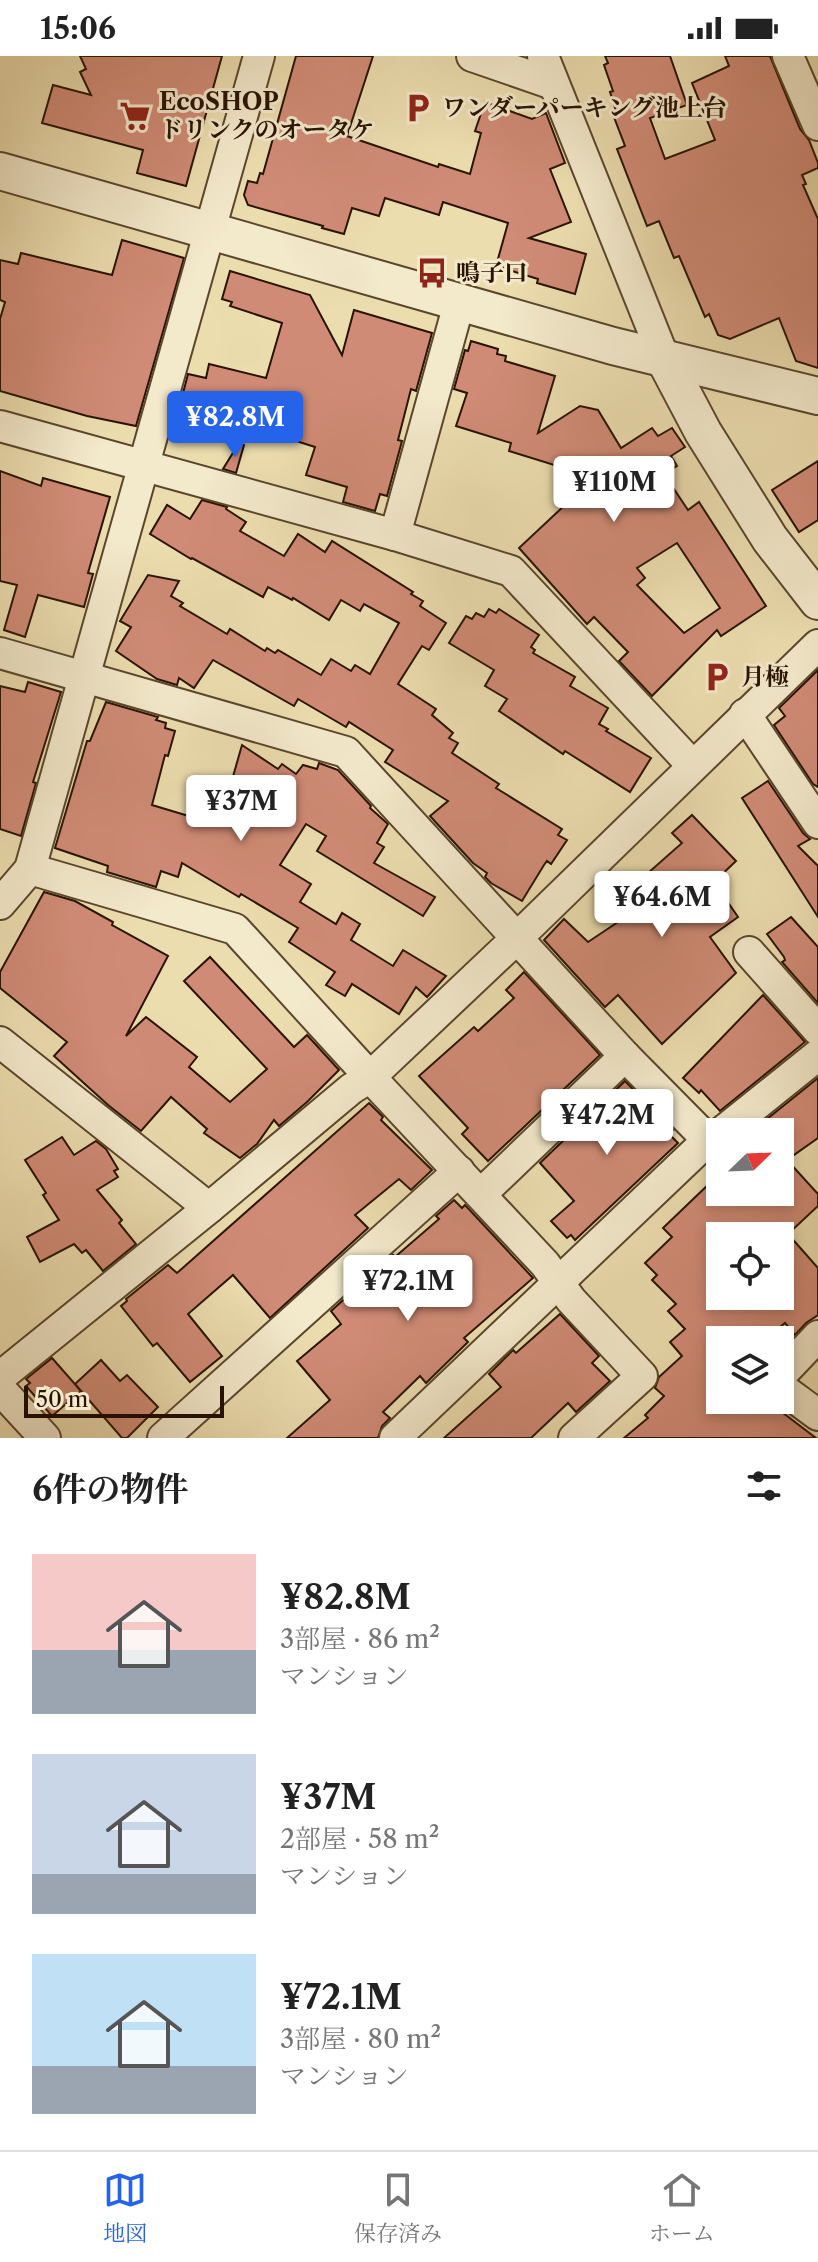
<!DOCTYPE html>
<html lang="ja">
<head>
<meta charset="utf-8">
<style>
  body { margin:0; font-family:"Libre Caslon Text","Noto Serif JP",serif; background:#f2f2f2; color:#222; height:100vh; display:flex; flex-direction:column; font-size:30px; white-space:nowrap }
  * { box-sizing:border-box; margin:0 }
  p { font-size:26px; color:#767676 }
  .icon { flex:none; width:44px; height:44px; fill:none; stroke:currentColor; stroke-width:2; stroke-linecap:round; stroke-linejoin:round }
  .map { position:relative; height:1382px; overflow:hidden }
  .panel { display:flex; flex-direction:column; background:#fff; flex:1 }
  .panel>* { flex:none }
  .needle { width:52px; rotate:67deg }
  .fabs { position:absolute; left:706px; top:1062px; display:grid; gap:16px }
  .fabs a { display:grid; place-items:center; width:88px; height:88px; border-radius:0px; background:#fff; box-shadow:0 4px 12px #0003; font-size:40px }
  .scale { position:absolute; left:24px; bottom:20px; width:200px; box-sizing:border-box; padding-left:8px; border:4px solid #291300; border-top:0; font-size:22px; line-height:28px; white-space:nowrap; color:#291300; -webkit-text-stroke:6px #f3e9cb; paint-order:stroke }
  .price { position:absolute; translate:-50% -68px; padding:0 18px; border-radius:8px; background:#fff; color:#222; font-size:26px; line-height:52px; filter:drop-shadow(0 2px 4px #0008) }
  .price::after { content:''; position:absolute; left:50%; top:48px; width:24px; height:18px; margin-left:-12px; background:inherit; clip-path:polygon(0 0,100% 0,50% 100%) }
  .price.current { background:#2563eb; color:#fff }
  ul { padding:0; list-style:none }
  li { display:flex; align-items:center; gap:24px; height:200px; padding:0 32px }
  li span { display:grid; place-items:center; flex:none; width:224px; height:160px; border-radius:0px; color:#555 }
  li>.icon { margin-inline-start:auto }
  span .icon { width:96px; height:96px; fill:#fffc; stroke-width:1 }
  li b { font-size:34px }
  h2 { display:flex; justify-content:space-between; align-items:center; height:96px; padding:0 32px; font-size:34px }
  .status { display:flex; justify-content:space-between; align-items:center; height:56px; padding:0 40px; background:#fff; direction:ltr }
  .status svg { height:22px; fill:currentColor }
  .menu { display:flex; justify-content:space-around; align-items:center; height:112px; border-top:2px solid #e0e0e0; background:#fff; font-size:22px; color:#767676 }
  .menu a { display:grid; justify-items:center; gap:4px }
  .menu .current { color:#2563eb }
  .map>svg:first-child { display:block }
</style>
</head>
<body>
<div class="status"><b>15:06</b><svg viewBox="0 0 49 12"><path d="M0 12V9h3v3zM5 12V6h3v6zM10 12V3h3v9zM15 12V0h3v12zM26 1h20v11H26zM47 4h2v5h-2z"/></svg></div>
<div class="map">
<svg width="818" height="1382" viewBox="0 0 818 1382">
  <rect width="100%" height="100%" fill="#ecddaf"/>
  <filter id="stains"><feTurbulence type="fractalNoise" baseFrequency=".0025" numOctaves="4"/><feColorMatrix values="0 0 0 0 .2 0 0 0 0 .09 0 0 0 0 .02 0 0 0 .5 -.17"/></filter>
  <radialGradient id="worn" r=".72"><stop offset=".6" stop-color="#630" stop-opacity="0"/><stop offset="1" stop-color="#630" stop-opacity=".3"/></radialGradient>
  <g fill="#d08b76" stroke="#291300" stroke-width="2" fill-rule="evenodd">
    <path d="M80,0H222L186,130L137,117L143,94L42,67L53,29L91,39L80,16L86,13Z"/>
    <path d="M296,0H373L347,80L438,111L439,108L470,118L481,77L475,75L485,46L532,63L546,57L565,107L550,113L571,166L529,182L586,198L575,238L537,227L538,223L496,210L508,167L443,146L439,159L385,142L379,160L352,152L344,178L322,172L323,170L248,149L244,139L248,125L257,127L260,117L263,118Z"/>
    <path d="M605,0H670L687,49L650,62L665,103L715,84L692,27L729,10L725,0H770L800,73L809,84L818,107V112L802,119L806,128L803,129L818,163V312L796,305L779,262L730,283L718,279L709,258L705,261L679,200L674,202L659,165L647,170L617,93L625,90L612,56L616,55L610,36L613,35L604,9L608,7Z"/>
    <path d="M122,184L184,202L136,370L87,360L0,335V263L5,246L0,244V204L18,208L21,197L112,219Z"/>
    <path d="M230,215L310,239L342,299L354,254L432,277L416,335L411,333L398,384L402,385L387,440L380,438L375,455L343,446L347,431L306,419L315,391L274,378L272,384L232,371L237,355L182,341L188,318L206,322L209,308L266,322L282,267L230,250L232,246L222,243Z"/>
    <path d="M471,285L498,293L497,298L506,300L505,305L555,320L538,377L580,350L598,354L621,392L652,372L658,380L672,372L685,391L671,400L677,410L664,418L688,454L699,446L766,550L721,580L717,574L652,640L619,605L628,596L594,561L587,568L519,492L566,448L560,439L590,420L509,395L511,387L456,370L467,337L454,333L465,294L468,295ZM677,487L720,552L684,577L637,529L645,522L637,512Z"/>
    <path d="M239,387L244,389L236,417L223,413Z"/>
    <path d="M818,405V464L799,476L772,434Z"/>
    <path d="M0,415L41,430L43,422L110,441L88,517L93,518L84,551L38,539L25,581L4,574L17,529L0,525Z"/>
    <path d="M202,444L227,451L226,453L246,466L240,475L284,500L298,478L325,496L332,485L413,536L411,538L423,545L420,550L446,567L429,594L422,590L398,628L436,653L432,659L453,677L449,682L458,687L452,697L499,728L496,732L562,773L558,779L567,784L551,808L547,805L544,809L522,845L491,827L485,821L487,817L473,807L430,760L448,745L385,706L393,694L349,666L346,671L298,643L294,650L213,604L194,632L179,622L177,629L157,623L116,595L131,571L120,565L148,519L179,525L171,540L183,547L180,550L227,578L230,573L265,595L267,592L275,597L278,594L321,619L331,603L351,615L355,609L370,618L399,567L364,548L360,555L341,544L329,564L293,542L292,544L268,531L263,541L192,502L191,503L150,478L167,449L190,463Z"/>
    <path d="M489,553L496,557L499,553L539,579L531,591L535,594L533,597L575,621L570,630L608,652L599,668L608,673L606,675L651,702L630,736L565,695L563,698L499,655L507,643L485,630L494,614L449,587L466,560L472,563L476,557L484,561Z"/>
    <path d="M818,614V731L813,728L774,669L785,660L779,652Z"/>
    <path d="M28,626L61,636L33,726L36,727L21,780L0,773V630L25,636Z"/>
    <path d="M106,646L158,661L156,664L166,667L165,672L175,675L168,700L165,699L152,749L212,767L237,727L232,724L242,689L278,713L282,708L296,718L303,709L317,713L319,707L338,714L371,750L370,752L388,768L377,787L384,791L374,807L435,841L423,860L317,795L326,780L306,768L280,809L311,828L300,846L336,868L342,857L360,868L351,884L393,910L403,894L446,920L427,941L416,931L399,958L352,928L345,940L326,929L335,916L289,886L298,872L241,838L239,841L182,807L178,821L161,815L156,831L107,816L108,810L55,792L87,685H90Z"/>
    <path d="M768,725L803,777L810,783L798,790L818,810V861L742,742Z"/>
    <path d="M692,759L736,805L714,826L738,861L710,881L736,917L662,988L618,939L605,951L544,884L564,863L588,886L624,862L621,857L660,831L648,817L682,787L672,777Z"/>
    <path d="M44,836L75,845L113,866L112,869L168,900L126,980L146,961L197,1001L189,1011L230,1046L267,1013L184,925L210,901L294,991L307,979L339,1014L307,1046L279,1070L274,1064L257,1088L240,1102L204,1077L207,1073L171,1041L141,1075L108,1049L54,1000L67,986L0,932V916Z"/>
    <path d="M791,861L818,891V947L782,906L785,904L784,901L767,878Z"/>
    <path d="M524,916L600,999L488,1105L462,1078L468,1072L419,1020L474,971L478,975L514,942L506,934Z"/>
    <path d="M763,939L805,986L720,1055L701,1034L699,1037L683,1022Z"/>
    <path d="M818,1022V1082L787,1104L818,1138V1150L788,1178L818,1212V1259L806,1267L795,1279L785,1267L765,1284H720V1344H766L816,1382H624L648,1362L645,1359L664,1340L655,1332L659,1321L682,1300L670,1286L685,1273L668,1255L676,1248L652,1224L657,1219L645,1207L672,1181L663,1172L711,1126L720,1136H780V1076H769L762,1067ZM720,1180H780V1240H720Z"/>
    <path d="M625,1025L673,1074L669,1078L678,1087L575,1184L571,1179L567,1182L551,1165L574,1145L540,1107Z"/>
    <path d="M369,1047L383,1061L381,1064L432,1114L411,1134L399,1123L355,1159L368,1172L270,1262L233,1219L188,1258L222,1300L190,1326L157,1287L153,1290L121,1250L127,1245L126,1243L168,1209L177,1217Z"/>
    <path d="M62,1081L74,1099L96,1085L106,1093L118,1113L114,1115L118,1121L97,1134L122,1164L119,1167L136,1188L103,1215L86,1194L82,1197L74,1188L40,1206L27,1181L59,1164L43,1139L46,1137L25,1104Z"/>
    <path d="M454,1144L462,1152L465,1149L533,1222L464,1282L468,1286L426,1327L420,1320L383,1356L390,1362L382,1370L378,1382H287L330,1344L297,1305L341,1268L331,1255L393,1199L395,1201L439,1163L436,1160Z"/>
    <path d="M560,1258L599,1300L592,1307L610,1325L576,1356L568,1347L531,1382H444L501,1331L489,1318L513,1294L516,1297Z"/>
    <path d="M52,1302L81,1335L52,1360L26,1330L30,1327L26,1323Z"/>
    <path d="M101,1304L120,1325L127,1319L158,1351L127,1382H122L75,1328Z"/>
  </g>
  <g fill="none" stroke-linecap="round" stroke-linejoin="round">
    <g stroke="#5a462c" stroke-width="34">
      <g id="minor">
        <path d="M472,0L553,28"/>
        <path d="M543,0L664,302"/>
        <path d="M788,0L818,69"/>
        <path d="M0,370L395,479L511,515L693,710"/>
        <path d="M395,479L460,244"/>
        <path d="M0,597L346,696L625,1000L708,1084"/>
        <path d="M745,658L818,767"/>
        <path d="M0,848L30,813L259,0"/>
        <path d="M749,896L818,974"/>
        <path d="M0,986L209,1152"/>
        <path d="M722,1076L818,999"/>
        <path d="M481,1138L625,1000"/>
        <path d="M780,1320L818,1280"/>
        <path d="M0,1321L209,1152L351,1033L370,1021L235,873L30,813"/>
        <path d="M780,1331L818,1359"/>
        <path d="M0,1333L45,1382"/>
        <path d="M163,1382L459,1115"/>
        <path d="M395,1382L708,1084L720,1077"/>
        <path d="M574,1382L642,1320L571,1244L545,1208L370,1021L517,882L818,589"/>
      </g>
    </g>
    <g stroke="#5a462c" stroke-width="40">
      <g id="tertiary">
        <path d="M0,115L613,290L818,340"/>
        <path d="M664,302L703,376L770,483L818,545"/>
      </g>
    </g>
    <use href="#minor" stroke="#f3e9cb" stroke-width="30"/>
    <use href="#tertiary" stroke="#f3e9cb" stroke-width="36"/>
  </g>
  <defs>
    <g id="parking-bare" transform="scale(2.4)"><path d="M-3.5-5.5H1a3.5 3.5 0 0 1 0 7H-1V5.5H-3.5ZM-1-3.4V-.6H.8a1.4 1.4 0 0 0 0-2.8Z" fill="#8f2418" stroke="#f3e9cb" stroke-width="2.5" paint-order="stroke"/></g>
    <g id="supermarket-bare" transform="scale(2.4)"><path d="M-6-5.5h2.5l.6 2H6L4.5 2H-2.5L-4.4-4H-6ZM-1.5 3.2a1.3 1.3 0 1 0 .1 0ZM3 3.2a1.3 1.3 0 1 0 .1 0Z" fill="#8f2418" stroke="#f3e9cb" stroke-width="2.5" paint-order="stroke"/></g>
    <g id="bus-bare" transform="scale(2.4)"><path d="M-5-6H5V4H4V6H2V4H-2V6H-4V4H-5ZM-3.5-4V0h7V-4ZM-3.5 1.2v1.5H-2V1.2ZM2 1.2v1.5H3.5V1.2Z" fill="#8f2418" stroke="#f3e9cb" stroke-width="2.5" paint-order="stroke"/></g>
  </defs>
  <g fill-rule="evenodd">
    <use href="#parking-bare" x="418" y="52"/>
    <use href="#supermarket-bare" x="135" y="60"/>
    <use href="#bus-bare" x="432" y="217"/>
    <use href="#parking-bare" x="717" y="621"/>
  </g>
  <g text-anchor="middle" stroke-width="6" stroke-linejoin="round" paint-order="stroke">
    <g font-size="24" font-weight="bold" fill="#291300" stroke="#f3e9cb" text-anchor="start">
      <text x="159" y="54">EcoSHOP<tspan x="159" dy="28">ドリンクのオータケ</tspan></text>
      <text x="442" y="60">ワンダーパーキング池上台</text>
      <text x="456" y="225">鳴子口</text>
      <text x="741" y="629">月極</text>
    </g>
  </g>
  <rect width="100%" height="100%" filter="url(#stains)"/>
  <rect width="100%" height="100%" fill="url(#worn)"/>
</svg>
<div class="fabs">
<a><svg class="needle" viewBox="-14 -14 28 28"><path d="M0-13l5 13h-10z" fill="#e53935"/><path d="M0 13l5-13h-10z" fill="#767676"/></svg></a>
<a><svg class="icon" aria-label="locate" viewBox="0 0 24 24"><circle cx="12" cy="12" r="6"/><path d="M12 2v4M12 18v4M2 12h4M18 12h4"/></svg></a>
<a><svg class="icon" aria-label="layers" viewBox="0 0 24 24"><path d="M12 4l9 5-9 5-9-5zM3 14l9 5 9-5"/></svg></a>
</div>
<div class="scale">50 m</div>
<b class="price current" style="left:235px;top:403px">¥82.8M</b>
<b class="price" style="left:614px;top:468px">¥110M</b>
<b class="price" style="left:241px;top:787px">¥37M</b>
<b class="price" style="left:662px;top:883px">¥64.6M</b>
<b class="price" style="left:607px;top:1101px">¥47.2M</b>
<b class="price" style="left:408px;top:1267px">¥72.1M</b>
</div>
<section class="panel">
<h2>6件の物件<svg class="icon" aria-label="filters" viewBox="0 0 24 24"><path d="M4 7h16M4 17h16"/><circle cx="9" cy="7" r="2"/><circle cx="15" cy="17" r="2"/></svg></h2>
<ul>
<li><span style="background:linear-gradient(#f6c9c9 60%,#9aa5b1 0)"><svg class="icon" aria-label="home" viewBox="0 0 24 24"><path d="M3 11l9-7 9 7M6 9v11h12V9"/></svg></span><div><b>¥82.8M</b><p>3部屋 · 86 m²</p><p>マンション</p></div></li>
<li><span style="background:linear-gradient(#c9d6e8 75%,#9aa5b1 0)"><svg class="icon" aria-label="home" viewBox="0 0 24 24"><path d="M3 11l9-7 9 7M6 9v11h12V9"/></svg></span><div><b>¥37M</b><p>2部屋 · 58 m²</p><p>マンション</p></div></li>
<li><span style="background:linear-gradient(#bfe0f5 70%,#9aa5b1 0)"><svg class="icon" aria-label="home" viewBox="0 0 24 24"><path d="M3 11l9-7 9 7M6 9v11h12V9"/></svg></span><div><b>¥72.1M</b><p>3部屋 · 80 m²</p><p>マンション</p></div></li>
</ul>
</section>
<nav class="menu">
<a class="current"><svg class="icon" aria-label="map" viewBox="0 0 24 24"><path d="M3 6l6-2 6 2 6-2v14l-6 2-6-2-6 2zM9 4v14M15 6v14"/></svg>地図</a>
<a><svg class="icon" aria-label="saved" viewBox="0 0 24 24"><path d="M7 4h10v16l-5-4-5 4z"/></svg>保存済み</a>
<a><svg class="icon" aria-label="home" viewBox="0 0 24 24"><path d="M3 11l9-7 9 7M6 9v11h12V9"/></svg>ホーム</a>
</nav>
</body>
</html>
